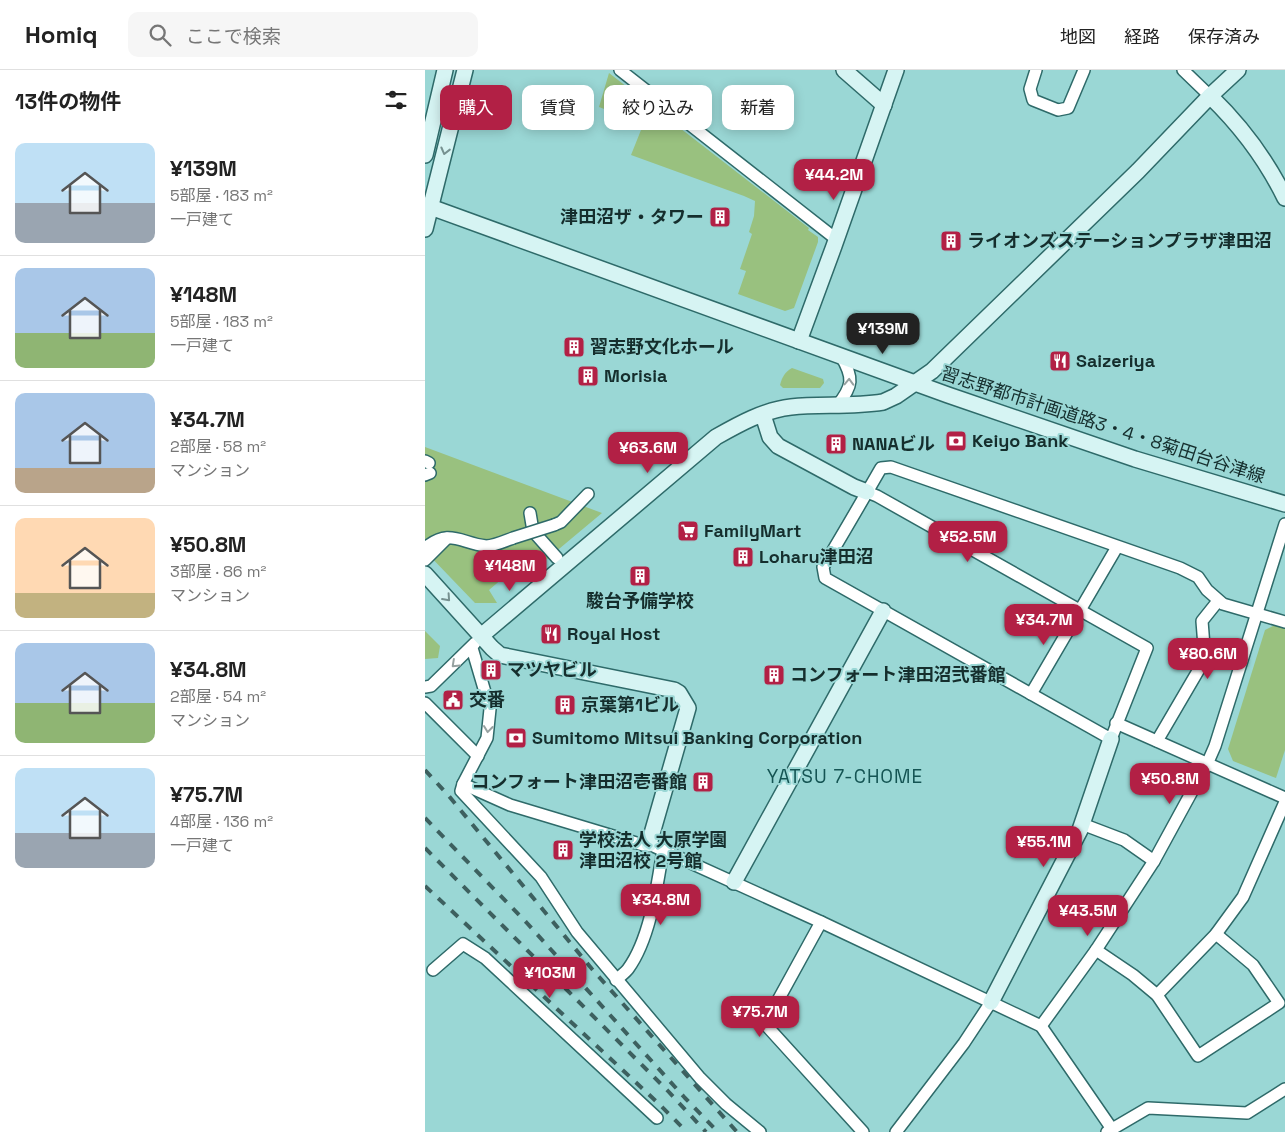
<!DOCTYPE html>
<html lang="ja">
<head>
<meta charset="utf-8">
<style>
  body { margin:0; font-family:"Space Grotesk","Noto Sans JP",sans-serif; background:#f6f6f6; color:#222; height:100vh; display:flex; flex-direction:column; font-size:19px; white-space:nowrap }
  * { box-sizing:border-box; margin:0 }
  p { font-size:16px; color:#767676 }
  .icon { flex:none; width:28px; height:28px; fill:none; stroke:currentColor; stroke-width:2; stroke-linecap:round; stroke-linejoin:round }
  .map { position:relative; flex:1; overflow:hidden }
  .side { display:flex; flex-direction:column; background:#fff; width:425px }
  .side>* { flex:none }
  .top-card { position:absolute; left:15px; top:15px; width:475px; height:45px; display:flex; gap:10px }
  .price { position:absolute; translate:-50% -42px; padding:0 11px; border-radius:10px; background:#b22045; color:#fff; font-size:16px; line-height:32px; filter:drop-shadow(0 1px 2px #0008) }
  .price::after { content:''; position:absolute; left:50%; top:30px; width:15px; height:11px; margin-left:-8px; background:inherit; clip-path:polygon(0 0,100% 0,50% 100%) }
  .price.selected { background:#222; color:#fff }
  ul { padding:0; list-style:none }
  li { display:flex; align-items:center; gap:15px; height:125px; padding:0 15px }
  li+li { border-top:1px solid #e0e0e0 }
  li span { display:grid; place-items:center; flex:none; width:140px; height:100px; border-radius:10px; color:#555 }
  li>.icon { margin-inline-start:auto }
  span .icon { width:60px; height:60px; fill:#fffc; stroke-width:1 }
  li b { font-size:21px }
  h2 { display:flex; justify-content:space-between; align-items:center; height:60px; padding:0 15px; font-size:21px }
  .tag { padding:0 18px; border-radius:10px; background:#fff; box-shadow:0 2px 12px #0003; font-size:18px; line-height:45px }
  .tag.selected { background:#b22045; color:#fff }
  header { display:flex; align-items:center; gap:30px; box-sizing:border-box; height:70px; padding:0 25px; background:#fff; border-bottom:1px solid #e0e0e0 }
  header strong { font-size:24px }
  nav { display:flex; gap:28px; margin-inline-start:auto; font-size:18px }
  .search { width:350px; height:45px; background:#f6f6f6; display:flex; align-items:center; gap:12px; box-sizing:border-box; padding:0 18px; border-radius:10px; color:#767676; font-size:19px }
  main { display:flex; flex:1; min-height:0 }
  .map>svg:first-child { display:block }
</style>
</head>
<body>
<header>
<strong>Homiq</strong>
<div class="search"><svg class="icon" aria-label="search" viewBox="0 0 24 24"><circle cx="10" cy="10" r="6"/><path d="M15 15l6 6"/></svg>ここで検索</div>
<nav><a>地図</a><a>経路</a><a>保存済み</a></nav>
</header>
<main>
<section class="side">
<h2>13件の物件<svg class="icon" aria-label="filters" viewBox="0 0 24 24"><path d="M4 7h16M4 17h16"/><circle cx="9" cy="7" r="2"/><circle cx="15" cy="17" r="2"/></svg></h2>
<ul>
<li><span style="background:linear-gradient(#bfe0f5 60%,#9aa5b1 0)"><svg class="icon" aria-label="home" viewBox="0 0 24 24"><path d="M3 11l9-7 9 7M6 9v11h12V9"/></svg></span><div><b>¥139M</b><p>5部屋 · 183 m²</p><p>一戸建て</p></div></li>
<li><span style="background:linear-gradient(#a9c7e8 65%,#8fb573 0)"><svg class="icon" aria-label="home" viewBox="0 0 24 24"><path d="M3 11l9-7 9 7M6 9v11h12V9"/></svg></span><div><b>¥148M</b><p>5部屋 · 183 m²</p><p>一戸建て</p></div></li>
<li><span style="background:linear-gradient(#a9c7e8 75%,#b9a48a 0)"><svg class="icon" aria-label="home" viewBox="0 0 24 24"><path d="M3 11l9-7 9 7M6 9v11h12V9"/></svg></span><div><b>¥34.7M</b><p>2部屋 · 58 m²</p><p>マンション</p></div></li>
<li><span style="background:linear-gradient(#ffd9b3 75%,#c2b280 0)"><svg class="icon" aria-label="home" viewBox="0 0 24 24"><path d="M3 11l9-7 9 7M6 9v11h12V9"/></svg></span><div><b>¥50.8M</b><p>3部屋 · 86 m²</p><p>マンション</p></div></li>
<li><span style="background:linear-gradient(#a9c7e8 60%,#8fb573 0)"><svg class="icon" aria-label="home" viewBox="0 0 24 24"><path d="M3 11l9-7 9 7M6 9v11h12V9"/></svg></span><div><b>¥34.8M</b><p>2部屋 · 54 m²</p><p>マンション</p></div></li>
<li><span style="background:linear-gradient(#bfe0f5 65%,#9aa5b1 0)"><svg class="icon" aria-label="home" viewBox="0 0 24 24"><path d="M3 11l9-7 9 7M6 9v11h12V9"/></svg></span><div><b>¥75.7M</b><p>4部屋 · 136 m²</p><p>一戸建て</p></div></li>
</ul>
</section>
<div class="map">
<svg width="860" height="1062" viewBox="0 0 860 1062">
  <rect width="100%" height="100%" fill="#9ad7d5"/>
  <g fill="#99c17f">
    <path d="M184,3L384,158L383,160L393,167V172L369,238L360,241L313,224L321,201L315,199L327,164L324,162L329,146L330,131L319,126L206,85L216,60L208,56V54L186,46L187,42L174,37Z"/>
    <path d="M367,298L398,309L399,313L395,318H358L355,315C357,307 360,302 367,298Z"/>
    <path d="M0,377L177,443L110,499L99,490L64,520L72,533H50L0,481Z"/>
    <path d="M852,554L860,557V680L851,708L808,691L803,679L840,560Z"/>
    <path d="M0,561L15,576L13,588L0,589Z"/>
  </g>
  <g fill="none" stroke-linecap="round" stroke-linejoin="round">
    <g stroke="#2e6a69" stroke-width="14">
      <g id="street">
        <path d="M195,0L411,169"/>
        <path d="M611,0L605,19L608,30L633,40L643,38L659,0"/>
        <path d="M758,0L785,26"/>
        <path d="M412,336C428,316 429,308 416,286"/>
        <path d="M0,391L4,393"/>
        <path d="M0,405L5,403"/>
        <path d="M442,422L452,426L722,578L686,669L400,508L398,497C418,464 437,431 456,398L466,397L755,498L773,507L782,520L798,534L860,552"/>
        <path d="M105,443L108,461L132,488"/>
        <path d="M129,455L136,452L163,424"/>
        <path d="M0,478C25,458 35,473 61,476C69,476 80,471 88,468"/>
        <path d="M0,490L22,468"/>
        <path d="M47,578L65,639L62,668L38,714L36,721L116,807L152,862L275,1008L301,1034L335,1062"/>
        <path d="M0,617L6,616L50,573"/>
        <path d="M606,624L692,477"/>
        <path d="M0,633L53,686"/>
        <path d="M691,653L860,728"/>
        <path d="M732,671L780,589L777,551L793,531"/>
        <path d="M38,714L85,735L218,775L224,774L396,852L616,956L687,1059"/>
        <path d="M657,754L699,770L729,791"/>
        <path d="M396,852L340,954L438,1062"/>
        <path d="M671,880L708,905L732,925L773,986L854,933L828,895L791,864"/>
        <path d="M8,900L38,874L60,888L232,1048"/>
        <path d="M191,910C195,906 200,903 203,899C225,869 232,817 238,780"/>
        <path d="M732,925L791,864L818,827L860,732"/>
        <path d="M616,956L671,880L729,791L783,692L790,676L860,454"/>
        <path d="M471,1062L539,973L566,932"/>
        <path d="M682,1062L723,1038L822,1043L860,1019"/>
      </g>
    </g>
    <g stroke="#2e6a69" stroke-width="18">
      <g id="secondary">
        <path d="M419,0L459,35"/>
        <path d="M785,26C816,56 841,89 860,128"/>
        <path d="M0,85L20,0"/>
        <path d="M0,135L523,325L710,389L860,434"/>
        <path d="M0,159L40,0"/>
        <path d="M374,271L409,176L471,0"/>
        <path d="M338,345L345,367L353,376L429,417L442,422"/>
        <path d="M0,504L67,578L75,585L249,620L254,623L263,638L224,774"/>
        <path d="M56,566L291,367C314,354 339,340 366,337C396,334 427,337 458,332L471,326L507,301L713,101L785,26L813,0"/>
        <path d="M309,812L458,541"/>
        <path d="M566,932L655,760L686,669"/>
      </g>
    </g>
    <use href="#street" stroke="#fff" stroke-width="11"/>
    <use href="#secondary" stroke="#d6f4f3" stroke-width="15"/>
    <g stroke="#3d605f" stroke-width="4" stroke-dasharray="9 9" stroke-linecap="butt">
      <path d="M0,700L23,725L167,899L312,1062"/>
      <path d="M0,748L101,852L260,1028L293,1062"/>
      <path d="M0,778L242,1020L281,1062"/>
      <path d="M0,816L233,1033L262,1062"/>
    </g>
    <g stroke="#2e6a69" stroke-width="14" stroke-linecap="butt">
      <path id="street-bridge" d="M88,468L129,455"/>
    </g>
    <use href="#street-bridge" stroke="#fff" stroke-width="11"/>
  </g>
  <defs><path id="oneway-chevron" d="M-2-3.5L2.5 0L-2 3.5" fill="none" stroke-width="1.6" stroke-linecap="round" stroke-linejoin="round" transform="scale(1.25)"/></defs>
  <g stroke="#769190">
    <use href="#oneway-chevron" transform="translate(20 81) rotate(104)"/>
    <use href="#oneway-chevron" transform="translate(22 528) rotate(48)"/>
  </g>
  <g stroke="#96a1a0">
    <use href="#oneway-chevron" transform="translate(424 312) rotate(-88)"/>
    <use href="#oneway-chevron" transform="translate(30 594) rotate(137)"/>
    <use href="#oneway-chevron" transform="translate(63 659) rotate(97)"/>
  </g>
  <defs>
    <g id="building-square" transform="scale(1.125)"><rect x="-9" y="-9" width="18" height="18" rx="4" fill="#b22045" stroke="#9ad7d5"/><path d="M-4-6H4V6H1V3H-1V6H-4ZM-2.5-4.3h1.7v1.8h-1.7ZM.8-4.3h1.7v1.8H.8ZM-2.5-1h1.7V.8h-1.7ZM.8-1h1.7V.8H.8Z" fill="#fff"/></g>
    <g id="restaurant-square" transform="scale(1.125)"><rect x="-9" y="-9" width="18" height="18" rx="4" fill="#b22045" stroke="#9ad7d5"/><path d="M-5-6h1v4h1v-4h1v4h1v-4h1v5L-1.5 .5V6h-2V.5L-5-1ZM5-6V6H3V1.5H1.5Q1.5-4 5-6Z" fill="#fff"/></g>
    <g id="bank-square" transform="scale(1.125)"><rect x="-9" y="-9" width="18" height="18" rx="4" fill="#b22045" stroke="#9ad7d5"/><path d="M-6-4H6V4H-6ZM0-2.3a2.3 2.3 0 1 0 0 4.6a2.3 2.3 0 1 0 0-4.6Z" fill="#fff"/></g>
    <g id="supermarket-square" transform="scale(1.125)"><rect x="-9" y="-9" width="18" height="18" rx="4" fill="#b22045" stroke="#9ad7d5"/><path d="M-6-5.5h2.5l.6 2H6L4.5 2H-2.5L-4.4-4H-6ZM-1.5 3.2a1.3 1.3 0 1 0 .1 0ZM3 3.2a1.3 1.3 0 1 0 .1 0Z" fill="#fff"/></g>
    <g id="civic-square" transform="scale(1.125)"><rect x="-9" y="-9" width="18" height="18" rx="4" fill="#b22045" stroke="#9ad7d5"/><path d="M-.6-6.5H3V-4.5H.6V-3L4-1V1h2V6H-6V1h2V-1L-.6-3ZM-1.2 2.5V6h2.4V2.5Z" fill="#fff"/></g>
  </defs>
  <g fill-rule="evenodd">
    <use href="#building-square" x="295" y="147"/>
    <use href="#building-square" x="526" y="171"/>
    <use href="#building-square" x="149" y="277"/>
    <use href="#restaurant-square" x="635" y="291"/>
    <use href="#building-square" x="163" y="306"/>
    <use href="#bank-square" x="531" y="371"/>
    <use href="#building-square" x="411" y="374"/>
    <use href="#supermarket-square" x="263" y="461"/>
    <use href="#building-square" x="318" y="487"/>
    <use href="#building-square" x="215" y="506"/>
    <use href="#restaurant-square" x="126" y="564"/>
    <use href="#building-square" x="66" y="600"/>
    <use href="#building-square" x="349" y="605"/>
    <use href="#civic-square" x="28" y="630"/>
    <use href="#building-square" x="140" y="635"/>
    <use href="#bank-square" x="91" y="668"/>
    <use href="#building-square" x="278" y="712"/>
    <use href="#building-square" x="138" y="780"/>
  </g>
  <g text-anchor="middle" stroke-width="4" stroke-linejoin="round" paint-order="stroke">
    <g font-size="18" font-weight="bold" fill="#152e2d" stroke="#9ad7d5" text-anchor="start">
      <text x="279" y="153" text-anchor="end">津田沼ザ・タワー</text>
      <text x="542" y="177">ライオンズステーションプラザ津田沼</text>
      <text x="165" y="283">習志野文化ホール</text>
      <text x="651" y="297">Saizeriya</text>
      <text x="179" y="312">Morisia</text>
      <text x="547" y="377">Keiyo Bank</text>
      <text x="427" y="380">NANAビル</text>
      <text x="279" y="467">FamilyMart</text>
      <text x="334" y="493">Loharu津田沼</text>
      <text x="215" y="537" text-anchor="middle">駿台予備学校</text>
      <text x="142" y="570">Royal Host</text>
      <text x="82" y="606">マツヤビル</text>
      <text x="365" y="611">コンフォート津田沼弐番館</text>
      <text x="44" y="636">交番</text>
      <text x="156" y="641">京葉第1ビル</text>
      <text x="107" y="674">Sumitomo Mitsui Banking Corporation</text>
      <text x="262" y="718" text-anchor="end">コンフォート津田沼壱番館</text>
      <text x="154" y="776">学校法人 大原学園<tspan x="154" dy="21">津田沼校 2号館</tspan></text>
    </g>
    <g font-size="18" fill="#152e2d" stroke="#9ad7d5">
      <text transform="translate(678 355) rotate(18)" y="6">習志野都市計画道路3・4・8菊田台谷津線</text>
    </g>
    <g font-size="19" letter-spacing="1" fill="#145453" stroke="#9ad7d5">
      <text x="420" y="713">YATSU 7-CHOME</text>
    </g>
  </g>
</svg>
<b class="price" style="left:409px;top:131px">¥44.2M</b>
<b class="price selected" style="left:458px;top:285px">¥139M</b>
<b class="price" style="left:223px;top:404px">¥63.6M</b>
<b class="price" style="left:543px;top:493px">¥52.5M</b>
<b class="price" style="left:85px;top:522px">¥148M</b>
<b class="price" style="left:619px;top:576px">¥34.7M</b>
<b class="price" style="left:783px;top:610px">¥80.6M</b>
<b class="price" style="left:745px;top:735px">¥50.8M</b>
<b class="price" style="left:619px;top:798px">¥55.1M</b>
<b class="price" style="left:236px;top:856px">¥34.8M</b>
<b class="price" style="left:663px;top:867px">¥43.5M</b>
<b class="price" style="left:125px;top:929px">¥103M</b>
<b class="price" style="left:335px;top:968px">¥75.7M</b>
<div class="top-card">
<a class="tag selected">購入</a>
<a class="tag">賃貸</a>
<a class="tag">絞り込み</a>
<a class="tag">新着</a>
</div>
</div>
</main>
</body>
</html>
